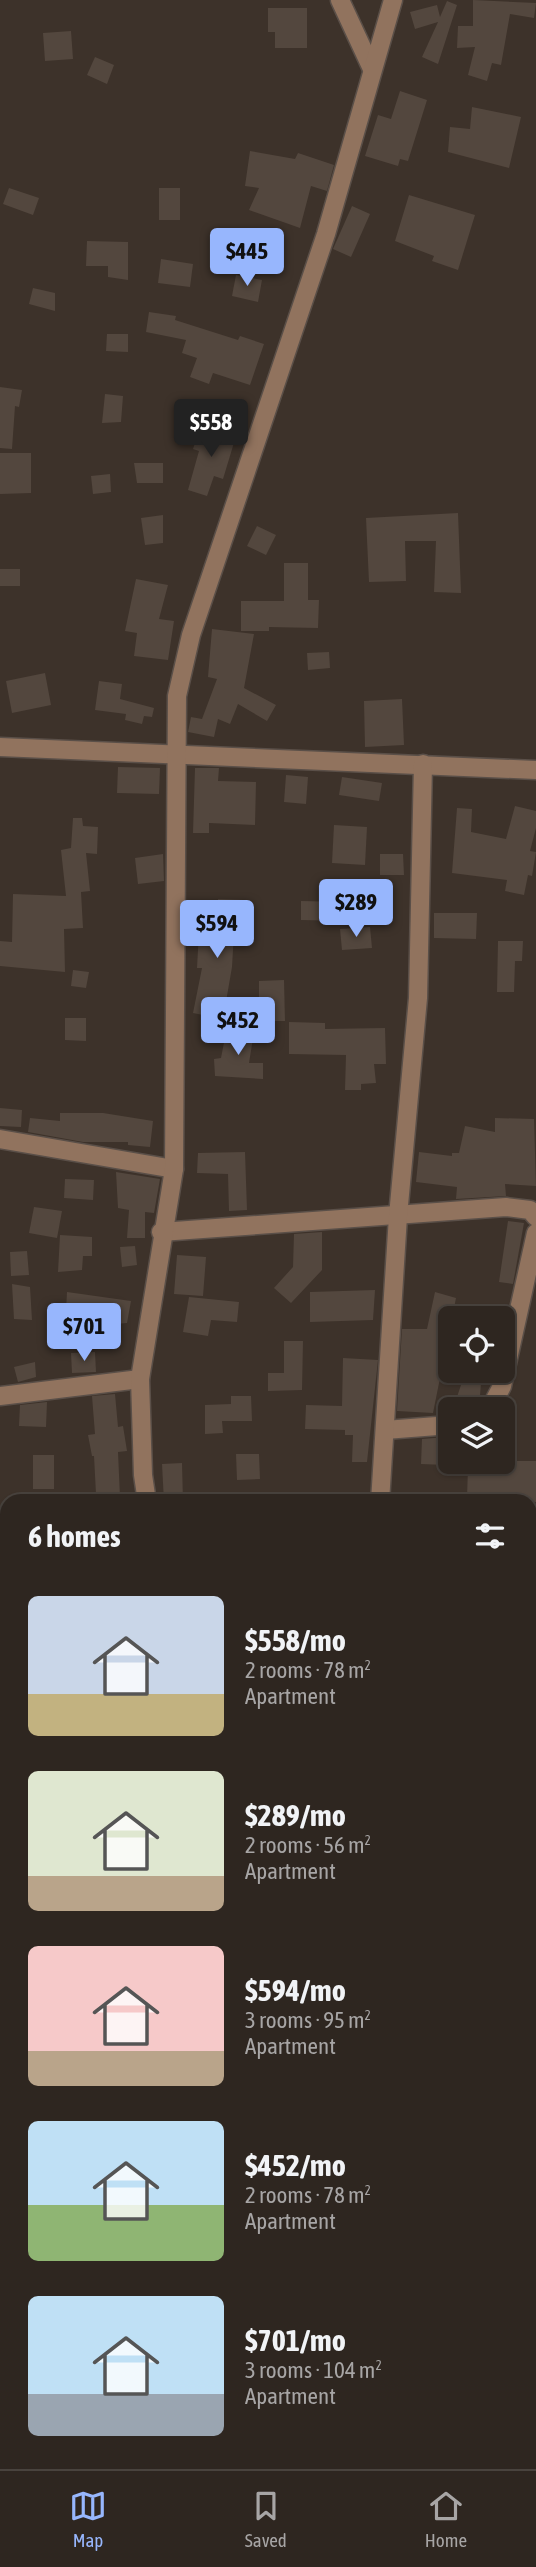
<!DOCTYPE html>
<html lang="en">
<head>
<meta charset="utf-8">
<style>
  body { margin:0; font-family:"Asap Condensed",sans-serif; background:#3a322d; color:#f1f3f6; height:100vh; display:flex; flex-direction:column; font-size:26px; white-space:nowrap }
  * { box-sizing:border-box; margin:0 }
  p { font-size:23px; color:#a7a5a5 }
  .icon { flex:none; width:38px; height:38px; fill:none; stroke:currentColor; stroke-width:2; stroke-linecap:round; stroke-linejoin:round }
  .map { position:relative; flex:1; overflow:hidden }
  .drawer { position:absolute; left:0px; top:1494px; width:537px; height:975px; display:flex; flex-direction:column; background:#2e2620; border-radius:21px 21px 0 0; box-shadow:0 2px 5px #0004,0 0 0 2px #49433e }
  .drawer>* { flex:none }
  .buttons { position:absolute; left:438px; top:1306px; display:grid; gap:14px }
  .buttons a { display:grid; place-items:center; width:77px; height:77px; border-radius:10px; background:#2e2620; box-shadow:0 2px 5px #0004,0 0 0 2px #49433e; font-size:35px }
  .price { position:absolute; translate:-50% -60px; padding:0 16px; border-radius:7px; background:#97b6fd; color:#111; font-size:23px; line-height:46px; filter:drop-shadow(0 2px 4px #0008) }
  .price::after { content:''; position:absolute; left:50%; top:42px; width:21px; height:16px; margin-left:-10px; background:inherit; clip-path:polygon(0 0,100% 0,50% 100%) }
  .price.selected { background:#222; color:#fff }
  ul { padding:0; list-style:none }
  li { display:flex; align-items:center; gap:21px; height:175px; padding:0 28px }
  li span { display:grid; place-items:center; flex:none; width:196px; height:140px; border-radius:10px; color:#555 }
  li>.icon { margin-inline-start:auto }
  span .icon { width:84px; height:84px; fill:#fffc; stroke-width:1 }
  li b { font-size:30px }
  h2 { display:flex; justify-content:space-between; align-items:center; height:84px; padding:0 28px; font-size:30px }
  .menu { display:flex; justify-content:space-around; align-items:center; height:98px; border-top:2px solid #49433e; background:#2e2620; font-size:19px; color:#a7a5a5 }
  .menu a { display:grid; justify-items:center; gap:4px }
  .menu .selected { color:#97b6fd }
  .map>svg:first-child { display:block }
</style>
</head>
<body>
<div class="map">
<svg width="536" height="2469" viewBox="0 0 536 2469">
  <rect width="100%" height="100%" fill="#3d322a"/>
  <g fill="#53473e">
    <path d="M473,0L536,3L534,18L510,14L501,65L492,63L487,81L468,75L475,47L457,48L458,26H473Z"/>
    <path d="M447,1L457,5L438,64L422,57L438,22L415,29L410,12L437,5L440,17Z"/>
    <path d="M268,8H307V48H275V32H268Z"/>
    <path d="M71,31L73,59L45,61L43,33Z"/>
    <path d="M95,57L114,65L107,84L87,75Z"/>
    <path d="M400,91L427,100L408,161L400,159L398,166L365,156L378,115L391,119Z"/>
    <path d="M472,107L521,117L509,168L448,152L450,127L470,129Z"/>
    <path d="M250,151L295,159L298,153L334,165L327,191L311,186L300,228L249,210L259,188L245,186Z"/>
    <path d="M9,188L39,198L33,215L3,204Z"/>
    <rect x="159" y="188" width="21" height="32"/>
    <path d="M409,195L475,215L458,270L432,261L434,256L395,241Z"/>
    <path d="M352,206L370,214L351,257L333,249Z"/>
    <path d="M87,241L128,242V280L108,277V266H86Z"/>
    <path d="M161,259L193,264L190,287L158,283Z"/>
    <path d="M236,275L262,280L258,302L232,296Z"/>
    <path d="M33,288L55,293V311L29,304Z"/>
    <path d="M149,312L176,316L175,320L238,340L240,336L264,344L250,385L213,373L209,384L190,377L197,358L182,353L186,340L146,332Z"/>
    <path d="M107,334H128V352L106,351Z"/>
    <path d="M0,387L22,390L19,407L15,406L12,449L0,448Z"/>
    <path d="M105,394L123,396L121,422L102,423Z"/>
    <path d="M206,427L236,436L223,479L214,476L207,496L188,490L199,451L193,449L198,434L203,436Z"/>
    <path d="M0,453H31V493L0,494Z"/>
    <path d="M134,463H163V483H137Z"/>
    <path d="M110,474L111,492L93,494L91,476Z"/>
    <path d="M458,513L461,593L434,592L436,541H405L406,581L369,582L366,518Z"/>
    <path d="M163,515V543L145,545L141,518Z"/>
    <path d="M257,526L276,535L266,555L247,546Z"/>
    <path d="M284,563H308V600H319L318,628L269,627V631H241V601H284Z"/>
    <rect x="0" y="569" width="20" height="17"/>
    <path d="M136,579L168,585L159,619L174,621L168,660L134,656L137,633L125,631Z"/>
    <path d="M212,629L254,634L244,688L276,705L267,721L238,704L230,724L218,719L214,737L188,732L191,717L202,719L217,679L208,677Z"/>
    <path d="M329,652L330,668L308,670L307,653Z"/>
    <path d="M45,673L51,705L12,713L6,681Z"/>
    <path d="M99,681L122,684L120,699L154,708L152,717L144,716L142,724L125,720L126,714L95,710Z"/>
    <path d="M402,699L404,745L365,747L364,701Z"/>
    <path d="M118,767L160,768L159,794L117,793Z"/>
    <path d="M195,768H219L218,781L256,782L255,825L209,823V833H193Z"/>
    <path d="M286,775L308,777L306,804L284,802Z"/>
    <path d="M342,777L382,783L379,801L339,795Z"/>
    <path d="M515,806L536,811V828L530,851L536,852L532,876L528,875L524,895L505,891L507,880L452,873L457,808L472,809L471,832L506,839Z"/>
    <path d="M73,818H82L83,826L98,827L97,854L86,853L90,891L81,892L83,928L64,929L65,972L0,966V941L12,942L13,894L66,896L61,850L71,848Z"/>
    <path d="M334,825L367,827L365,865L332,863Z"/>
    <path d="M163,854L164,881L138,884L135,858Z"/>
    <path d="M380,854H403L404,875H380Z"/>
    <path d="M218,899L245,900L242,916L235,915L232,967L223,1019L193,1013L202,968H197L199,931L215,932Z"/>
    <path d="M301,901L345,902V921L301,920Z"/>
    <path d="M434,913H477L476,939L434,938Z"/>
    <path d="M370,927L372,948L342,950L340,929Z"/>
    <path d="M498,941H523L522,961H515L514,992H497Z"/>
    <path d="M73,970L89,972L86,988L71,986Z"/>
    <path d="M284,980L285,1021H259V981Z"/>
    <path d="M65,1018H86V1041L65,1040Z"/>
    <path d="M289,1022L325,1023V1029L385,1028L386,1064H374L376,1083L361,1084V1090H345L346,1055L289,1054Z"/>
    <path d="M227,1027L254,1032L249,1063H263V1079L215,1076L214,1059L221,1058Z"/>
    <path d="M0,1108L22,1110L21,1127L0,1126Z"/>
    <path d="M60,1113H103L153,1121L150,1147L128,1145V1142H83L28,1132L30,1118L60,1121Z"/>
    <path d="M495,1118L534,1119L536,1186L505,1184L506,1196L456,1199L457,1187L416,1182L419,1152L452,1156V1153H459L465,1126L495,1132Z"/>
    <path d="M245,1152L247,1210L229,1211L228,1174L197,1173L198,1153Z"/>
    <path d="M116,1172L160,1179L154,1213L145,1212V1238H127L129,1210L118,1208Z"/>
    <path d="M65,1179L94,1180L93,1200L64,1198Z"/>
    <path d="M34,1207L62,1211L57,1238L29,1233Z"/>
    <path d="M508,1221L524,1223L513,1284L499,1282Z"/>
    <path d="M322,1232V1270L291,1303L274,1288L293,1267L294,1234Z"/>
    <path d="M60,1235L92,1237V1256H83L82,1270L58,1272Z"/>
    <path d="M135,1246L137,1265L122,1267L120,1247Z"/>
    <path d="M27,1251L29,1275L11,1276L10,1252Z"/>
    <path d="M177,1255L206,1257L203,1296L174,1294Z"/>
    <path d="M12,1284L30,1287L32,1320L14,1319Z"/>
    <path d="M375,1290L373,1320L310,1322V1292Z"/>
    <path d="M67,1292L131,1301L127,1323L103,1325L104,1317L99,1314L66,1311Z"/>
    <path d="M435,1292L456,1298L433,1413L397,1411L402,1329H427Z"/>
    <path d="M189,1297L239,1302L237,1322L211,1320L208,1336L183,1332Z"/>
    <path d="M284,1341H303L302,1390L268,1391V1373H284Z"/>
    <path d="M95,1352L96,1372L72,1373L71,1353Z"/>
    <path d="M343,1358L378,1360L367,1462H352L353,1435H345V1430L305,1429L306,1405L342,1406Z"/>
    <path d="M35,1362L36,1377L18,1382L14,1367Z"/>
    <path d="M466,1370H482L479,1409H453Z"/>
    <path d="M115,1394L118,1427L123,1426L127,1451L118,1452L120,1497L96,1494L94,1456H92L88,1435L95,1434L92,1396Z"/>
    <path d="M231,1396H251L252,1421H222L223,1433L205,1434V1405L231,1404Z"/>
    <path d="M47,1402L46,1427L19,1426L20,1405Z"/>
    <path d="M446,1437V1465L421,1464L422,1439Z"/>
    <path d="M236,1454H259L260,1479L237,1480Z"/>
    <rect x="33" y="1455" width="21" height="34"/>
    <path d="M477,1461H536V1502L467,1498L468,1467L477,1468Z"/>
    <path d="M182,1463L183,1502H164L162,1464Z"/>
  </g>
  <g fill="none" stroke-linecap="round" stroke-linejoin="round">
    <g stroke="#5a4f48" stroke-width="21">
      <g id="minor">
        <path d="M340,0L372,69"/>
        <path d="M0,747L536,770"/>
        <path d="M0,1139L174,1169"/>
        <path d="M161,1232L506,1207L530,1210L536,1217"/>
        <path d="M0,1396L140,1379"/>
        <path d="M490,1409L502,1386L536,1233"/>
        <path d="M385,1430L450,1425"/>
        <path d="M147,1502L143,1475L140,1379L174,1169L177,696L191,635L326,234L393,0"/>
        <path d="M380,1502L398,1216L418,998L423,764"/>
        <path d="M530,1594L536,1595"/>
        <path d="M0,1662L7,1660"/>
        <path d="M0,2112H7"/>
        <path d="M530,2221L536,2201"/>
        <path d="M137,2469L138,2462"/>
        <path d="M464,2469L465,2462"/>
      </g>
    </g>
    <use href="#minor" stroke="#91735e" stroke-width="18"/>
  </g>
</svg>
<div class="buttons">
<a><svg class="icon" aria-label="locate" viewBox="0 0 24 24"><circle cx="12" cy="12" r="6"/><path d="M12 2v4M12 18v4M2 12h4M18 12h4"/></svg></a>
<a><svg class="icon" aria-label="layers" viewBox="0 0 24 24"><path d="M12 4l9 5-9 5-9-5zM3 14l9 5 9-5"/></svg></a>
</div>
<b class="price" style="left:247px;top:288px">$445</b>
<b class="price selected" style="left:211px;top:459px">$558</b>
<b class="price" style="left:356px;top:939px">$289</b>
<b class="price" style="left:217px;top:960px">$594</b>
<b class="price" style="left:238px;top:1057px">$452</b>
<b class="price" style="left:84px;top:1363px">$701</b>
<section class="drawer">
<h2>6 homes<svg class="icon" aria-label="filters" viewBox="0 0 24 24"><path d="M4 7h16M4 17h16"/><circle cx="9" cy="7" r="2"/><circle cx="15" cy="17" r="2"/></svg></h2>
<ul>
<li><span style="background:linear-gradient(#c9d6e8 70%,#c2b280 0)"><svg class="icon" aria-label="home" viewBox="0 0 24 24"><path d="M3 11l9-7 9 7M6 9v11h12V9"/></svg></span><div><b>$558/mo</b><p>2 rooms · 78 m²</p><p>Apartment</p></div></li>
<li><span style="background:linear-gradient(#dfe7d0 75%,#b9a48a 0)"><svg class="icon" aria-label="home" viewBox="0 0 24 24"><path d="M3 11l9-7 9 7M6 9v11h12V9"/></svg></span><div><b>$289/mo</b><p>2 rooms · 56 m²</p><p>Apartment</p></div></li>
<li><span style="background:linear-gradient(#f6c9c9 75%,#b9a48a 0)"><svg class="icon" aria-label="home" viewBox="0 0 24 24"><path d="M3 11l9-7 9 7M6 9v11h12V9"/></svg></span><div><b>$594/mo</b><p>3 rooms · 95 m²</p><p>Apartment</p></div></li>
<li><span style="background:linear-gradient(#bfe0f5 60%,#8fb573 0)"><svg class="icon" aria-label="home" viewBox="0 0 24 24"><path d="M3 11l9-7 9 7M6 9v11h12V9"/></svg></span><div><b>$452/mo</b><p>2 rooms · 78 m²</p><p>Apartment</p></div></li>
<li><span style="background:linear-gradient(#bfe0f5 70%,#9aa5b1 0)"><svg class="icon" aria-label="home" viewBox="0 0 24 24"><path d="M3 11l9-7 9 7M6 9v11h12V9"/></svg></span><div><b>$701/mo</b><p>3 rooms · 104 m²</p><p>Apartment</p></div></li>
</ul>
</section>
</div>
<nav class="menu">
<a class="selected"><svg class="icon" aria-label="map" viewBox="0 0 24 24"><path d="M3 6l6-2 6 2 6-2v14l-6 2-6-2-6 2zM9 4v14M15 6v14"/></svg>Map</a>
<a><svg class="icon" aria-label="saved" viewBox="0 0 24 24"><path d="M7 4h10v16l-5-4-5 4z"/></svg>Saved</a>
<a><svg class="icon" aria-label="home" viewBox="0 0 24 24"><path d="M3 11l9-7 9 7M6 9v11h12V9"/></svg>Home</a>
</nav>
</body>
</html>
